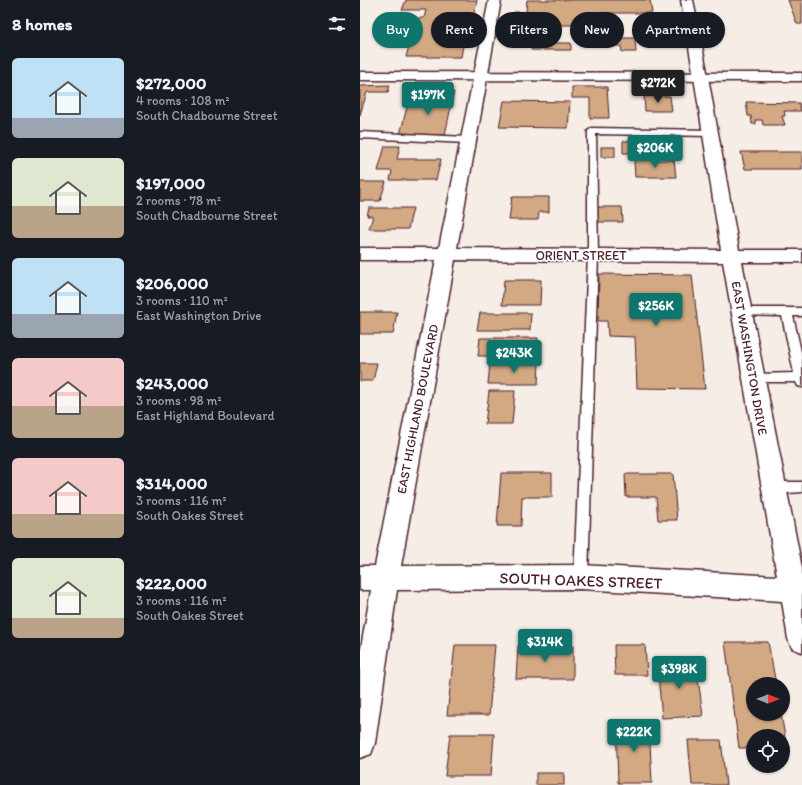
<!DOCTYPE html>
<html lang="en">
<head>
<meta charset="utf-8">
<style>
  body { margin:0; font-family:Itim,sans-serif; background:#20242c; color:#f1f3f6; height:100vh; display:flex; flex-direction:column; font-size:15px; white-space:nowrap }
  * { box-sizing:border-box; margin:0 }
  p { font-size:13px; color:#9ea1a6 }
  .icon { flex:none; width:22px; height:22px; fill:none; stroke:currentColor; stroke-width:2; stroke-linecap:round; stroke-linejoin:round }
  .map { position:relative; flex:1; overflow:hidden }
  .sheet { display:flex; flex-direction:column; background:#171b24; width:360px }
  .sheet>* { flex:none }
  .guide { position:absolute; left:12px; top:12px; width:370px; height:36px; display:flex; gap:8px }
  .needle { width:26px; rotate:90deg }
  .fabs { position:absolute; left:386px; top:677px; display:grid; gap:8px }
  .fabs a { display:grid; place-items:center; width:44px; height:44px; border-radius:50%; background:#171b24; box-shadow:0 1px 3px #0004; font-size:20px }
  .price { position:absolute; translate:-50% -34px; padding:0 9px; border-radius:4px; background:#0f766e; color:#fff; font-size:13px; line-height:26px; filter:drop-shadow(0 1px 2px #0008) }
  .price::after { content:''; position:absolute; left:50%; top:24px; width:12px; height:9px; margin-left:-6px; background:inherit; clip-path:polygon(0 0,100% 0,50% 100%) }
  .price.current { background:#222; color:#fff }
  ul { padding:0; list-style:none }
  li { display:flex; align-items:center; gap:12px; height:100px; padding:0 12px }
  li span { display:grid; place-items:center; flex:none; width:112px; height:80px; border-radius:6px; color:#555 }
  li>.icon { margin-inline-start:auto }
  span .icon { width:48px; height:48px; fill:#fffc; stroke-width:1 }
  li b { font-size:17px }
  h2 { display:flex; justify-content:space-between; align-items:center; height:48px; padding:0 12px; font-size:17px }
  .pill { padding:0 14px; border-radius:18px; background:#171b24; box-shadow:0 1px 3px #0004; font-size:14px; line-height:36px }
  .pill.current { background:#0f766e; color:#fff }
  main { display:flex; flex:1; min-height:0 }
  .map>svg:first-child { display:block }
</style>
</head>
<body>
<main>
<section class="sheet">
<h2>8 homes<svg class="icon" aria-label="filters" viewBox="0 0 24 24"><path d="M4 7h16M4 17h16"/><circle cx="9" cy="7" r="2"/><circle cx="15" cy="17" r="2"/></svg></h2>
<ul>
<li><span style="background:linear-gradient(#bfe0f5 75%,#9aa5b1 0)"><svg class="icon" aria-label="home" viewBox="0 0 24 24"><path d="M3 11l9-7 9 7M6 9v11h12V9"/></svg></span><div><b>$272,000</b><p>4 rooms · 108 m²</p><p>South Chadbourne Street</p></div></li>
<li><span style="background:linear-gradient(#dfe7d0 60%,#b9a48a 0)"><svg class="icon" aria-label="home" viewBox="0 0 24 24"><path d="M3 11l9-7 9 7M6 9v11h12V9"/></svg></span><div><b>$197,000</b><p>2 rooms · 78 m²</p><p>South Chadbourne Street</p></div></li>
<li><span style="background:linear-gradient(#bfe0f5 70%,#9aa5b1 0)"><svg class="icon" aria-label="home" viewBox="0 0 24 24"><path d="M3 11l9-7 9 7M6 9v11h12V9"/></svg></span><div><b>$206,000</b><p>3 rooms · 110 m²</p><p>East Washington Drive</p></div></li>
<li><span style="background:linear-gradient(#f6c9c9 60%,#b9a48a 0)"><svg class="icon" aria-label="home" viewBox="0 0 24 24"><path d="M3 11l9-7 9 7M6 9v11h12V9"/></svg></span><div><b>$243,000</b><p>3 rooms · 98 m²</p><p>East Highland Boulevard</p></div></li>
<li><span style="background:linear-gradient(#f6c9c9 70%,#b9a48a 0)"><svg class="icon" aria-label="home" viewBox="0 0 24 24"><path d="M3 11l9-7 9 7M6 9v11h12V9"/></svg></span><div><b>$314,000</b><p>3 rooms · 116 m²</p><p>South Oakes Street</p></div></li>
<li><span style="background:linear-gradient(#dfe7d0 75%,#b9a48a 0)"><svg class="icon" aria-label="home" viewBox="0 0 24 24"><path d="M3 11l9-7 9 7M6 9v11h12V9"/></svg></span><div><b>$222,000</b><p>3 rooms · 116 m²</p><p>South Oakes Street</p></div></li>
</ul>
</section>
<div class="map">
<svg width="442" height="785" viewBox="0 0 442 785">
  <rect width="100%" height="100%" fill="#f6eee6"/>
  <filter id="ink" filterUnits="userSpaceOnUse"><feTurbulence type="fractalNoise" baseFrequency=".025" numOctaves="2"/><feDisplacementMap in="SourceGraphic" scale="8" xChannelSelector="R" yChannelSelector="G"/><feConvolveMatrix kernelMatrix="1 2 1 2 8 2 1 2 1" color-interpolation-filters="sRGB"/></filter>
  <g filter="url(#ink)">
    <g fill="#d3a984" stroke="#4a1f2b">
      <path d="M46,0H117L107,46H103L101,57H46L49,46H30L39,18H64L66,10H42Z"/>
      <path d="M167,0H290L292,13H223V25H152L154,12H166Z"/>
      <path d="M428,0H442V24H437Z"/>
      <path d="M244,38H275L276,52H262L261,46H244Z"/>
      <path d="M172,43H211V50H171Z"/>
      <path d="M30,85L28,92H7L0,115V86Z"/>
      <path d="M212,87H247L249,118H230V98H212Z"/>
      <path d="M76,92H94L85,135H40L49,99L74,100Z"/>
      <path d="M284,96H310L312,111H285Z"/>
      <path d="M144,101L210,102L208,128L139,127Z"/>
      <path d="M386,102L439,103L441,111H424L425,116H422L425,125H403L402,120H395L396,124H392L391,116H388Z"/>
      <path d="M273,136H308L310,153H263V141H273Z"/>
      <path d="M25,146H40L37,159H81L76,180H30L32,171H18Z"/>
      <rect x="241" y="147" width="14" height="10"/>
      <path d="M381,152H442V169H385Z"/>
      <path d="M274,160H314L316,177H275Z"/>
      <path d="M0,182H26L20,201H0Z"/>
      <path d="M152,197H189V212H179L178,220H149Z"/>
      <path d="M237,207H262L263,222H237Z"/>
      <path d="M9,208H53L48,229H9L13,216H7Z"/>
      <path d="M239,274L332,275L345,389L277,388L275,337L248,336L247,321H238Z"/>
      <path d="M144,280H181L180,305H142Z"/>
      <path d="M0,312H37L33,334H0Z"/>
      <path d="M120,313H171L170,330H117Z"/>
      <path d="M120,338H178L177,356H118Z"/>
      <path d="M0,363H17L13,381H0Z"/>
      <path d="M130,363H179L178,384H128Z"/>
      <path d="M129,391H155L152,424H125Z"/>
      <path d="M141,473H192V497H162L161,526H137Z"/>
      <path d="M265,474H313L317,520H298L296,497H266Z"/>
      <path d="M365,642H408L416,684H393V714H421L427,748H423V736H393V748H379Z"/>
      <path d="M95,645H135L129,715H87Z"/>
      <path d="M254,645H285L287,675H255Z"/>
      <path d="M158,646H213V679H156Z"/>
      <path d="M336,662L343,716L302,718L297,663Z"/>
      <path d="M256,723H289L292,783H258Z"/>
      <path d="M90,734H134L131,776H85Z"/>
      <path d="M328,740H361L366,785H332Z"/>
      <rect x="176" y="773" width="28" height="12"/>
    </g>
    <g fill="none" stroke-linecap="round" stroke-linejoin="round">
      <g stroke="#4a1f2b" stroke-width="3">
        <g id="service">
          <path d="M232,128L351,130L355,133L351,136L236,134L238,255L228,577L226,582L221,584L216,582L214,577L228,255V131Z"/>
          <path d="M0,132L107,137L111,140L107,143L0,138Z"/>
          <path d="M382,308H442V316H433L442,356V387L438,386L436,382H394L390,381L388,378L390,375L394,374L434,373L422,316L378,315L377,312L378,309Z"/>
          <path d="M414,482H442V492L414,494L409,492L407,488L409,484Z"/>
        </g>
      </g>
      <g stroke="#4a1f2b" stroke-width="3">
        <path id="minor" d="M129,0H141L97,248L361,250L334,77L336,74L341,73L346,74L348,77L379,250H442V262H382L442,568V652L432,648L428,639L422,601L221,589L37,590L15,743L11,754L0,758V654L11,590H0V566H15L76,260H0V248H79ZM95,260L363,262L417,576L221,565L41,566Z"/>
      </g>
      <g stroke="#4a1f2b" stroke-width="3">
        <path id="tertiary" d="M321,0H333L348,77L346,80L341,81L336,80L334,77Z"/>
      </g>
      <g stroke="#4a1f2b" stroke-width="3">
        <path id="secondary" d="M0,72L442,73V81L0,80Z"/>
      </g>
      <use href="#service" fill="#fff" fill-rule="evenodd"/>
      <use href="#minor" fill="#fff" fill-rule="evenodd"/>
      <use href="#tertiary" fill="#fff" fill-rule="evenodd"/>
      <use href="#secondary" fill="#fff" fill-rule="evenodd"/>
    </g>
  </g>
  <g text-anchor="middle" stroke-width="3.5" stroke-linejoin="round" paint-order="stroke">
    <g font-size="13" fill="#4a1f2b" stroke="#fff">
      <text x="221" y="260">ORIENT STREET</text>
      <text transform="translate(390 358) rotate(80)" y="5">EAST WASHINGTON DRIVE</text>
      <text transform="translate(57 409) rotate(-79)" y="5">EAST HIGHLAND BOULEVARD</text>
    </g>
    <g font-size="16" fill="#4a1f2b" stroke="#fff">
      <text transform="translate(221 580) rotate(2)" y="6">SOUTH OAKES STREET</text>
    </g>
  </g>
</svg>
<div class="fabs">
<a><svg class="needle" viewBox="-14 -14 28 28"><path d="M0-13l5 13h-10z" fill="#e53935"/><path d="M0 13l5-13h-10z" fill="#9ea1a6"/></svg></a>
<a><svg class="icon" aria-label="locate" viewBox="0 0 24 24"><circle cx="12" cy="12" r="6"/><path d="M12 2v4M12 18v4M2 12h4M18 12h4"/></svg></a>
</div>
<b class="price current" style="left:298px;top:104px">$272K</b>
<b class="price" style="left:68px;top:116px">$197K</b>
<b class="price" style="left:295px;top:169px">$206K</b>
<b class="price" style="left:296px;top:327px">$256K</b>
<b class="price" style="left:154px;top:374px">$243K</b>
<b class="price" style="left:185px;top:663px">$314K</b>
<b class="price" style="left:319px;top:690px">$398K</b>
<b class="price" style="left:274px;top:753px">$222K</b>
<div class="guide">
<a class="pill current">Buy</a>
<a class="pill">Rent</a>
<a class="pill">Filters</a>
<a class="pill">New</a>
<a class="pill">Apartment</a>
</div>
</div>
</main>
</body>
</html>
